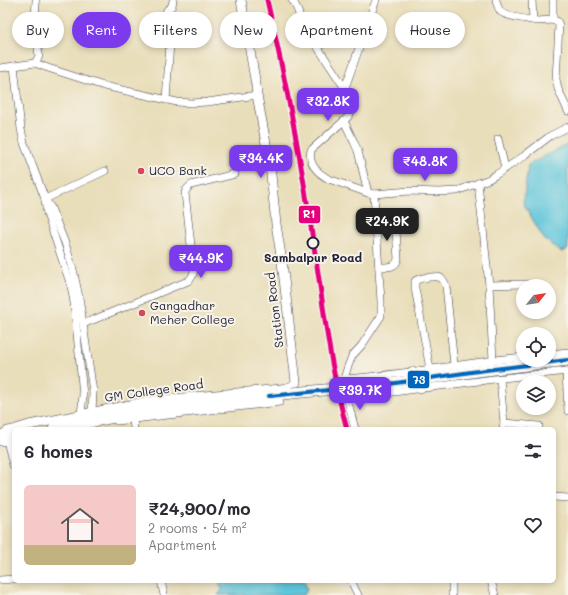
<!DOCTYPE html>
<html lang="en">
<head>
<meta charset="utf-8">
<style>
  body { margin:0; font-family:Mali,sans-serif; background:#f2f2f3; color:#2b2b33; height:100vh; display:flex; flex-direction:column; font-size:15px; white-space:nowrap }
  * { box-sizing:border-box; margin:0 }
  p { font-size:13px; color:#7c7c81 }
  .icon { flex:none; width:22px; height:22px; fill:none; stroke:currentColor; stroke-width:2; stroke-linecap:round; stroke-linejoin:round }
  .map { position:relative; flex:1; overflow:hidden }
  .panel { position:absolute; left:12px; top:427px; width:544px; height:156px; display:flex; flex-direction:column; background:#fff; border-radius:6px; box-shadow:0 2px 6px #0003 }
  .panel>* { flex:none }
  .banner { position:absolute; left:12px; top:12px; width:544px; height:36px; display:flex; gap:8px }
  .needle { width:26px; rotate:60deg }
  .buttons { position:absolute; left:516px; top:279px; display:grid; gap:8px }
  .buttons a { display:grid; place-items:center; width:40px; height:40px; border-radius:50%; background:#fff; box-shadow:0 2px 6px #0003; font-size:20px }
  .price { position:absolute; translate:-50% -34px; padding:0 9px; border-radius:8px; background:#7c3aed; color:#fff; font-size:13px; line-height:26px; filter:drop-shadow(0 1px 2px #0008) }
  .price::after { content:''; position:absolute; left:50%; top:24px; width:12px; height:9px; margin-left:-6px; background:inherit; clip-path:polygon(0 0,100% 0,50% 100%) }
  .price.selected { background:#222; color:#fff }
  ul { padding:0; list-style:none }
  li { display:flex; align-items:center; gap:12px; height:100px; padding:0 12px }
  li span { display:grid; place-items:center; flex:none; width:112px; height:80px; border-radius:6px; color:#555 }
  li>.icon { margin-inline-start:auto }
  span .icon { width:48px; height:48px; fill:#fffc; stroke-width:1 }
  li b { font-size:17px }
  h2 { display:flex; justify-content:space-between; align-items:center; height:48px; padding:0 12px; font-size:17px }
  .pill { padding:0 14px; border-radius:18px; background:#fff; box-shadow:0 2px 6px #0003; font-size:14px; line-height:36px }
  .pill.selected { background:#7c3aed; color:#fff }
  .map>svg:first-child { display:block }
</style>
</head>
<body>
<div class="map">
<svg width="568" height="595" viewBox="0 0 568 595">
  <rect width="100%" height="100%" fill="#f7f3e8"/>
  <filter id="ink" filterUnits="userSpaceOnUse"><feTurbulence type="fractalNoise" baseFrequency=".025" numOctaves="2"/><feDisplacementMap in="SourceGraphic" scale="8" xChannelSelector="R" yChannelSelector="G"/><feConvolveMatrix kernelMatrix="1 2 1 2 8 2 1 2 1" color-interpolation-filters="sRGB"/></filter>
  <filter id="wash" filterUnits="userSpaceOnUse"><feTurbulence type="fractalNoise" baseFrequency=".012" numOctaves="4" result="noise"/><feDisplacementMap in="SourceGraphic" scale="16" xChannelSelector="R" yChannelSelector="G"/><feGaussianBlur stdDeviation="0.9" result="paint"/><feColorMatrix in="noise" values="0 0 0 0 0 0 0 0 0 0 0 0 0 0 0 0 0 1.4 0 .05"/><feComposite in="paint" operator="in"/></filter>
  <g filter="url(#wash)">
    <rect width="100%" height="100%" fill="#e9deba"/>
    <g fill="#5ec6db" stroke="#40748b">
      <path d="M568,144V249L561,252L544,239L523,203L528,165Z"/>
      <path d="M219,581H305L307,590L304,595H218L222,590Z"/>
    </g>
  </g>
  <g filter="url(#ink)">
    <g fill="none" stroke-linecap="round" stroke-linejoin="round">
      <g stroke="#403e4e" stroke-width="8">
        <g id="street">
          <path d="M292,0C298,7 299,17 303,25L350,96C353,106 354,110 347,118L311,150C308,163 317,173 329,179L368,193L374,194L410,191L439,192L457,191L489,179L497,174L524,156L550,136L568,127"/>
          <path d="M496,0C497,4 498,9 501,12C505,16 531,20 538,21C545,21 551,19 557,21L559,25L556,79L558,89L568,111"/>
          <path d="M532,0L533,20"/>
          <path d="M553,0V20"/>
          <path d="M35,63L39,56L35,24L36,0"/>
          <path d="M14,66L21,129L24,143L45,199L51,208L65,243L73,269L79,297L93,392L92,412"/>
          <path d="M0,68L35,63L48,68L104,86L177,102L191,103L207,102L257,95"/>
          <path d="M345,88L376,0"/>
          <path d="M166,100L170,43L169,36L165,14L167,10L172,6L173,0"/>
          <path d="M344,121L354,142L358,151L368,193"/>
          <path d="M498,139L505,168"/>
          <path d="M478,183L489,285L493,360"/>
          <path d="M45,199L105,171"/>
          <path d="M45,201L47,214L71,286L74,303L83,395L81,415"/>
          <path d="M379,267C387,267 396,268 398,259L395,216"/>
          <path d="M489,285L526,284"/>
          <path d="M83,324L188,281L192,277L194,271L185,193L186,190L191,185L235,174"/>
          <path d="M549,354L568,352"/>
          <path d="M523,357C463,363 404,375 344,379L347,398L494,379L568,371"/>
          <path d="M430,369L415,288V281C419,278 436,275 441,278C444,280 445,283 446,286L454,365"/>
          <path d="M566,371L568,411"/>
          <path d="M344,379L347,369L352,356L362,345L381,316V301L374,194"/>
          <path d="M500,379L504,423L503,429"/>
          <path d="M347,398L355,429"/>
          <path d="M133,419L134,429"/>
          <path d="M117,421L280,402"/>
          <path d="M504,423L539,426"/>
          <path d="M8,445L13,465"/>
          <path d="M554,497L568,498"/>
          <path d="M0,580L14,579"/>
          <path d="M161,581L164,595"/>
          <path d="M351,581L358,595"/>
          <path d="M452,581V595"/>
          <path d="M491,581L495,595"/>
        </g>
      </g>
      <g stroke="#403e4e" stroke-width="10">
        <g id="secondary">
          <path d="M16,429L29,425L150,401L281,389C286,388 294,388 296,382L282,262L276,224L270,165L257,95L256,85L241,0"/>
          <path d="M0,436L8,431L14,430"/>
        </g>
      </g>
      <g stroke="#403e4e" stroke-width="12">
        <g id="primary">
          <path d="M389,384L478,371L568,360"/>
          <path d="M54,429L154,409L292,393"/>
          <path d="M0,440L14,438"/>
        </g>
      </g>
      <use href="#street" stroke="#fff" stroke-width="7"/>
      <use href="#secondary" stroke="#fff" stroke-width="9"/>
      <use href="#primary" stroke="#fff" stroke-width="11"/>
      <g stroke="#403e4e" stroke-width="12" stroke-linecap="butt">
        <path id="primary-bridge" d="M292,393L389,384"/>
      </g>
      <use href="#primary-bridge" stroke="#fff" stroke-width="11"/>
      <g stroke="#f7f3e8" stroke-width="7">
        <path id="bus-1" d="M269,396L389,384L478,371L568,360"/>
      </g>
      <use href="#bus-1" stroke="#0065bd" stroke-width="4"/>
      <g stroke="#f7f3e8" stroke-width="8">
        <path id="rail-1" d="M267,0C286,82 302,164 314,247C324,308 330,369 347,429"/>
      </g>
      <use href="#rail-1" stroke="#e5007d" stroke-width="5"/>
    </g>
  </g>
  <g fill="#d1495b" stroke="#f7f3e8" stroke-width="1.5">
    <circle cx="141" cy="171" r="4"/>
    <circle cx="142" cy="313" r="4"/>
  </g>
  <circle fill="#f7f3e8" stroke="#22223b" stroke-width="2" cx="313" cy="243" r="5.5"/>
  <g text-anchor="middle" stroke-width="4" stroke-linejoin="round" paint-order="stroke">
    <g font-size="12" fill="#22223b" stroke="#f7f3e8" text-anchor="start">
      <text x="149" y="175">UCO Bank</text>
      <text x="150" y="310">Gangadhar<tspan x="150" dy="14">Meher College</tspan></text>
    </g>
    <g font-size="12" font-weight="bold" fill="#22223b" stroke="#f7f3e8">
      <text x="313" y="262">Sambalpur Road</text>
    </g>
    <g font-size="12" fill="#22223b" stroke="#f7f3e8">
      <text transform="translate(275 310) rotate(-97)" y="4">Station Road</text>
      <text transform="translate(154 391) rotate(-8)" y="4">GM College Road</text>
    </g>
  </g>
  <g stroke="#f7f3e8" stroke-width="1.5">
    <rect x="298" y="205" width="23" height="19" rx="4" fill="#e5007d"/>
    <rect x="407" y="370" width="23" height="19" rx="4" fill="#0065bd"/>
  </g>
  <g font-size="11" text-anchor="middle" font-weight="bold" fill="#fff">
    <text x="309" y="218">R1</text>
    <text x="419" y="384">73</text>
  </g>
</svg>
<div class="buttons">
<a><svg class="needle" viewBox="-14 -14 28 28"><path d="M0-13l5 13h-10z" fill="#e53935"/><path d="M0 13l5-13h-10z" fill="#7c7c81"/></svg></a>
<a><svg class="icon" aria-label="locate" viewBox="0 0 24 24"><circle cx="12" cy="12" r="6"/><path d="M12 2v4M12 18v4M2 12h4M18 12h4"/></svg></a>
<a><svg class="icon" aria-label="layers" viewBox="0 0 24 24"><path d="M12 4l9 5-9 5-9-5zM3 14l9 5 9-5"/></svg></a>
</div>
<b class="price" style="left:328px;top:122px">₹32.8K</b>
<b class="price" style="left:261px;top:179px">₹34.4K</b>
<b class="price" style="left:425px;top:182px">₹48.8K</b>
<b class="price selected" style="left:387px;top:242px">₹24.9K</b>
<b class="price" style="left:201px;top:279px">₹44.9K</b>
<b class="price" style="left:360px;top:411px">₹39.7K</b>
<div class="banner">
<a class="pill">Buy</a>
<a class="pill selected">Rent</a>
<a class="pill">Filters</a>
<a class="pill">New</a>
<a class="pill">Apartment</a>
<a class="pill">House</a>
</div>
<section class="panel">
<h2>6 homes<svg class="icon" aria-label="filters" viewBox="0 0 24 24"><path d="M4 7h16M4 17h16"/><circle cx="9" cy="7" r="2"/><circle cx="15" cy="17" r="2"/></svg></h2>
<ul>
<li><span style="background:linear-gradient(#f6c9c9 75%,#c2b280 0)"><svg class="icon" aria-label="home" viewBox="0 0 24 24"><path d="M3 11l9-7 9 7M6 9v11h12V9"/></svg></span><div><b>₹24,900/mo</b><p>2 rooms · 54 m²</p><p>Apartment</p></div><svg class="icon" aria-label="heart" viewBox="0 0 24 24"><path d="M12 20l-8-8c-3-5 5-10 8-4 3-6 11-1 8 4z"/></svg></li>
</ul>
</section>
</div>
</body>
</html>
